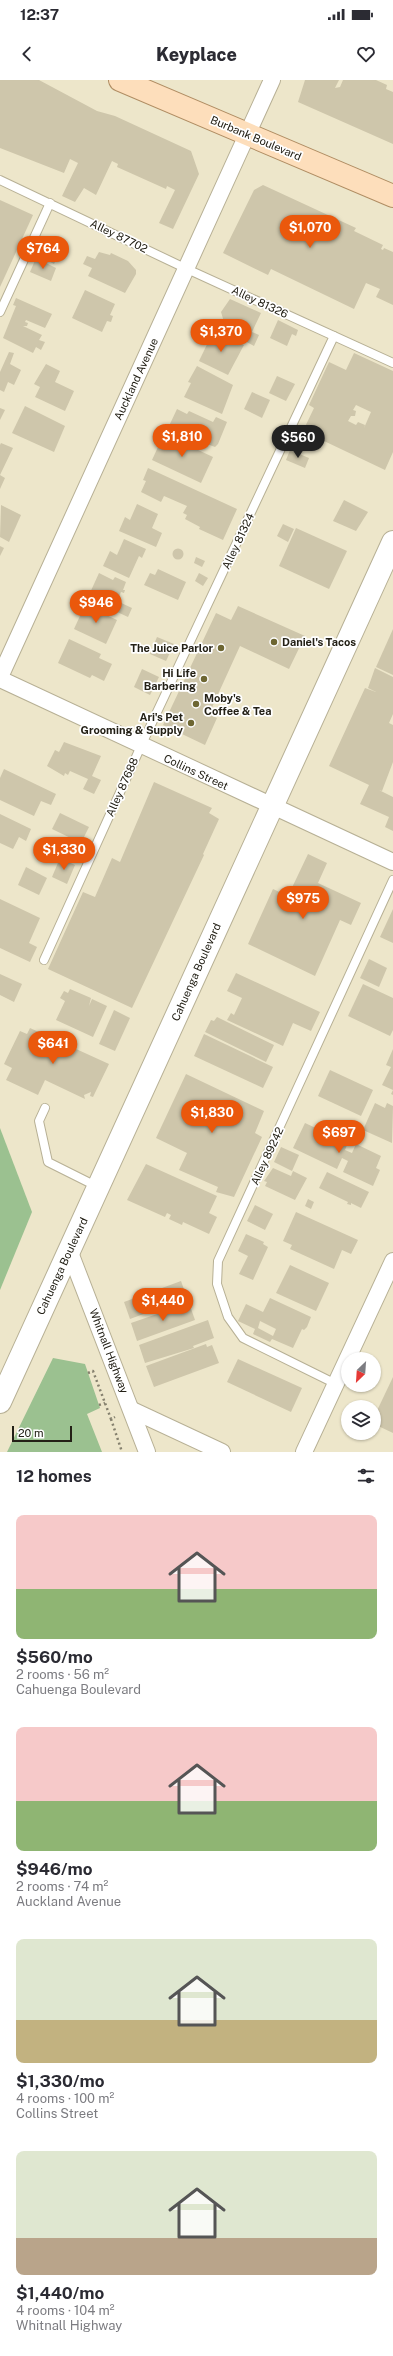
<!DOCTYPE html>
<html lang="en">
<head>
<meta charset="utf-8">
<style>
  body { margin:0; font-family:"Public Sans",sans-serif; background:#f2f2f3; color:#2b2b33; height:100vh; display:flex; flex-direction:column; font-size:15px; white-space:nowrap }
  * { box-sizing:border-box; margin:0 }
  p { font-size:13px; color:#7c7c81 }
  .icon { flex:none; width:22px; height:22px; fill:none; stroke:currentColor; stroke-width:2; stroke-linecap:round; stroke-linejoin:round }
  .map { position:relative; height:1372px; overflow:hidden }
  .side { display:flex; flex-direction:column; background:#fff; flex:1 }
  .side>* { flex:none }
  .needle { width:26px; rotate:205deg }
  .tools { position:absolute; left:341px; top:1272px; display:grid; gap:8px }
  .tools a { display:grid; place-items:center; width:40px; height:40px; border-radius:50%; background:#fff; box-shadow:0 1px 3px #0004; font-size:20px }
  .scale { position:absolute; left:12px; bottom:10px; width:60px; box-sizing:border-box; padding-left:4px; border:2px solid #232016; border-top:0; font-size:11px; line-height:14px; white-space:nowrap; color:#232016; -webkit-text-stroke:3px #fff; paint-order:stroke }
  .price { position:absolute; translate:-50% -34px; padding:0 9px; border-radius:14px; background:#ea580c; color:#fff; font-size:13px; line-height:26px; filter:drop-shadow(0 1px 2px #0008) }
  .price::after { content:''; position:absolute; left:50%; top:24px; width:12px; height:9px; margin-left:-6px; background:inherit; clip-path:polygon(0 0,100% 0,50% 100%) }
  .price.on { background:#222; color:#fff }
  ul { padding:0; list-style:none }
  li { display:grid; align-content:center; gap:8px; height:212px; padding:0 16px }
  li span { display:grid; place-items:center; height:124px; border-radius:8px; color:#555 }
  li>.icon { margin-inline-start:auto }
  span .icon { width:72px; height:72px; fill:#fffc; stroke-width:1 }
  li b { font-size:17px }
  h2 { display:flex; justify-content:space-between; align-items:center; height:48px; padding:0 16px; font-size:17px }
  .status { display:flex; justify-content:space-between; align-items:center; height:28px; padding:0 20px; background:#fff; direction:ltr }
  .status svg { height:11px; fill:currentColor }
  header { display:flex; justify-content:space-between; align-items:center; height:52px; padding:0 16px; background:#fff; font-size:18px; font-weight:800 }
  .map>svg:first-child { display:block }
</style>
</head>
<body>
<div class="status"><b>12:37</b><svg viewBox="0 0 49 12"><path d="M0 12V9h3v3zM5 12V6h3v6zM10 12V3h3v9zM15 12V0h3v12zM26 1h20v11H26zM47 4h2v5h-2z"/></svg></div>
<header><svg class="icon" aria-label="back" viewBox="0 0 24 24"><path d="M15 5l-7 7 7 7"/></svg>Keyplace<svg class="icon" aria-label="heart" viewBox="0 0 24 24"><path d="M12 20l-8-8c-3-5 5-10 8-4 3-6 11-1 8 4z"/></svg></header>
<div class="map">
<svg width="393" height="1372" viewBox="0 0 393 1372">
  <rect width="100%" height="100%" fill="#ede6ca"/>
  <g fill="#9bc190">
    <path d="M0,1048L32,1132L0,1210Z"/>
    <path d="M53,1278L85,1284L100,1328L87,1334L102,1372H7Z"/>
  </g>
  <g fill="#cec6ab" fill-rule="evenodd">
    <path d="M0,0H39L97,31L115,36L191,71L199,94L173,149L159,143L175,110L167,106L166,109L117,87L118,84L112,81L96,115L84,108L75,122L62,116L78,83L70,79L64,93L0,68Z"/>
    <path d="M305,0H339L335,8L340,7L343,0H376L387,5L386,9L393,12V64L298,22Z"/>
    <path d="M263,105L356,148L354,151L383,165L381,169L383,170L384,168L393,172V225L376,217L380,209L366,203L354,229L271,189L268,195L223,173L254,110Z"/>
    <path d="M0,120L33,135L0,207Z"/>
    <path d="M44,157L63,166L54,184L35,174Z"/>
    <path d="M99,172L110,175L111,173L128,181L136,190V194L125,213L88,196L92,188L83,184L87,176L95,179Z"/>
    <path d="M36,178L56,188L51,201L30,192Z"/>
    <path d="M85,210L115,224L110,235L113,236L111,242L107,241L102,252L72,238Z"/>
    <path d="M16,218L52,234L45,248L26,240L25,242L28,243L27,246H23L42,255L39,260L45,262L41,270L36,267L33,273L3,258L16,226L13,225Z"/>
    <path d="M230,219L261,233L252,252L259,255L254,266L221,248L224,242L221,232Z"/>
    <path d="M278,240L298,250L296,256L292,254L287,266L270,258Z"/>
    <path d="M213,252L244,265L228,295L199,281Z"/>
    <path d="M9,272L14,273L10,284L21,290L14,305L8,302L4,312L0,310V292Z"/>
    <path d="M354,273L393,291V372L385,390L303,351L314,328L309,325L329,282L346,290ZM356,325L371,332L364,348L365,345L358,342L356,345L348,341L351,336H355L356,331L353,330Z"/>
    <path d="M46,284L60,291L55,302L74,311L65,331L35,317L40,307L34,304Z"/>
    <path d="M197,286L233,305L222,334L184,317L191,303L188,302Z"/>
    <path d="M277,296L295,304L286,321L269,313Z"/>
    <path d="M252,312L270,320L262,338L244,329Z"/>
    <path d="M25,326L65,346L54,372L12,353Z"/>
    <path d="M0,328L5,330L0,340Z"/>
    <path d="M177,329L187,334L189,331L213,342L216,337L227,342L218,364L215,367L207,364L206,366L180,354L181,352L169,346Z"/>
    <path d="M164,354L213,377L201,403L152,380Z"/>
    <path d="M1,363L13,368L0,395L5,398L0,409V365Z"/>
    <path d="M290,370L309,378L305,388L286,380Z"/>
    <path d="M148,388L237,429L223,460L199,449L200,447L185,439L187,435L183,433L187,426L164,416L161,422L141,412L146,401L143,400Z"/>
    <path d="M344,420L368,432L356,451L333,441Z"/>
    <path d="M137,424L158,434L152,448L162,453L156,467L119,451L125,437L130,440Z"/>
    <path d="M1,425L21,435L9,462L0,457Z"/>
    <path d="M283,444L294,449L288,462L277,456Z"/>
    <path d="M296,448L347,471L329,509L279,486Z"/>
    <path d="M124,459L146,469L142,478L139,476L129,498L103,486L110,471L117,475Z"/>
    <path d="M0,466L4,468L0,476Z"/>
    <circle cx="178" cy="474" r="5.5"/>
    <path d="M196,477L205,481L202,487L194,483Z"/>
    <path d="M158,489L186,502L178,520L144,505L150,493L155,495Z"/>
    <path d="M99,493L113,500L115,497L126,502L123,510H125L124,513L121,512L117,521L132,528L128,537L91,520L93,517L89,515Z"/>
    <path d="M199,493L208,498L203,506L195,501Z"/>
    <path d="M85,525L117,540L106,564L74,549Z"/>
    <path d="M238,526L305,556L289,589L240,566L209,634L217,638L205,665L163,645L216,533L231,540Z"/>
    <path d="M393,549V595L376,587Z"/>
    <path d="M157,557L174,564L166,581L150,574Z"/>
    <path d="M69,559L101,574L99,578L112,584L104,601L92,595L90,598L58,583Z"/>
    <path d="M375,588L393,597V634L389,643L393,645V682L382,711L379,710L393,717V751L385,747L389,737L360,724L369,705L329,686L365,608L376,612L368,608Z"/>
    <path d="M142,589L159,597L150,615L134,607Z"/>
    <path d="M64,662L101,676L92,696L101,700L94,714L83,709L88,699L70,691L68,695L65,693L64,696L47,686L55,670L59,672Z"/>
    <path d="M4,689L56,714L51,725L41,721L34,736L0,720V698Z"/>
    <path d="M154,702L212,728L209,733L219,739L203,774L204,775L132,928L48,889L83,812L95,817L112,778L120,782Z"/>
    <path d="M60,733L89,747L81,763L52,749Z"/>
    <path d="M0,734L31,749L26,761L19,757L13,769L0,763Z"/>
    <path d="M308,774L327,783L318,803L361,823L351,845L340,840L315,896L248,864L273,809L288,816Z"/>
    <path d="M60,778L75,785L67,804L52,797Z"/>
    <path d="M26,787L47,798L39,815L18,805Z"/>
    <path d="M0,819L40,838L29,863L37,867L30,882L0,868Z"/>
    <path d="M393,829V863L380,857Z"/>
    <path d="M369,879L387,888L379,907L360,898Z"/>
    <path d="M236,893L320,932L311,951L293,943L283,966L227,940L231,933L234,935L242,918L227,911Z"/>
    <path d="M0,894L22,904L14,922L0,915Z"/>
    <path d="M363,904L393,918V950L390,956L348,936Z"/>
    <path d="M70,909L91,918L89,926L92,919L107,926L93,957L56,940L65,921L60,918L64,911L68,913Z"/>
    <path d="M114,930L130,938L115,971L99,964Z"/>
    <path d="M217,937L274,965L266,982L205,952L211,940L214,941Z"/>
    <path d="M30,948L109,984L93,1017L90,1016L91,1012L84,1015L85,1019L45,1000L38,1015L6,1000L12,988L4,984L20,951L27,954Z"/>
    <path d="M204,954L273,987L263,1008L194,976Z"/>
    <path d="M393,969V1015L391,1014L393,1010L382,1005L391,987L386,985Z"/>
    <path d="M330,990L373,1010L361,1036L318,1016Z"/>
    <path d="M186,994L264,1031L255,1053L262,1057L234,1117L216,1112L218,1107L179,1090L187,1073L156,1058Z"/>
    <path d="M375,1023L385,1028L387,1023L393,1026L392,1063L363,1050Z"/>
    <path d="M305,1043L348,1063L345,1070L352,1073L356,1064L381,1076L376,1088L380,1090L373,1106L343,1092L348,1081L342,1078L337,1089L293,1068Z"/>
    <path d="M281,1067L299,1075L292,1091L274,1082Z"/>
    <path d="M146,1084L217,1116L209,1133L217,1137L209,1154L183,1142L182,1145L169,1139L171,1135L167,1133L165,1137L127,1120Z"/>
    <path d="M273,1088L291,1096L293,1091L307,1098L295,1120L265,1106L267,1102L264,1101Z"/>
    <path d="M327,1092L369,1112L361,1128L351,1123V1125L347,1124L348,1122L319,1108Z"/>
    <path d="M308,1119L314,1122L311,1129L305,1126Z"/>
    <path d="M255,1125L273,1134L265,1150L247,1141Z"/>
    <path d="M296,1132L358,1160L351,1174L342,1170L334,1189L290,1169L292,1165L283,1161Z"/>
    <path d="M246,1154L264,1162L263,1164L268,1167L253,1200L239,1194L248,1176L238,1171Z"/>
    <path d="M290,1185L329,1203L316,1231L276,1213Z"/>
    <path d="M181,1201L187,1218L130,1239L124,1222Z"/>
    <path d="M270,1218L311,1237L307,1247L304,1250L302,1249L293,1268L272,1259L270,1262L253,1254L255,1249L238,1241L246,1224L263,1232ZM260,1241L276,1249L273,1256L258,1248Z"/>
    <path d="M189,1223L195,1240L137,1261L131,1243Z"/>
    <path d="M208,1240L214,1258L193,1266L194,1268L145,1283L139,1265Z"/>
    <path d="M206,1264L207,1267L212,1265L219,1283L154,1307L146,1286Z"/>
    <path d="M238,1279L302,1308L291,1332L227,1302Z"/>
    <path d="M393,1297V1353L374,1344V1337Z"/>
  </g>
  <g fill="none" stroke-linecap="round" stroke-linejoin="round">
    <g stroke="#b7b095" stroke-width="10">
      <g id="service">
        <path d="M0,100L187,189L393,283"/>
        <path d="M0,232L50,123"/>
        <path d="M44,880L141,666L334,256"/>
        <path d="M45,1028L39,1041L48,1082L98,1107"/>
        <path d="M336,1304L243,1258L228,1237L217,1204L218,1181L393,800"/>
      </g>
    </g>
    <g stroke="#b7b095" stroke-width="18">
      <g id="minor">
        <path d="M0,597L272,0"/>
        <path d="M0,599L393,782"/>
        <path d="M69,1170L147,1372"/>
        <path d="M132,1330L222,1372"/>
        <path d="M304,1372L393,1181"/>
      </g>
    </g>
    <g stroke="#b7b095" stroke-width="24">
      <path id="secondary" d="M0,1322L393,462"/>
    </g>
    <g stroke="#b08d63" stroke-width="24">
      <path id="primary" d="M120,0L393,116"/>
    </g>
    <g stroke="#85806e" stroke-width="2.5" stroke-dasharray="2 3" stroke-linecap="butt">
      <path d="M88,1293L93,1291L111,1339L115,1337"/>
      <path d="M99,1325L105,1323"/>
      <path d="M111,1339L122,1372"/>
    </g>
    <use href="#service" stroke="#fff" stroke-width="8"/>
    <use href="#minor" stroke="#fff" stroke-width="16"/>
    <use href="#secondary" stroke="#fff" stroke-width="22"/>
    <use href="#primary" stroke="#fddebb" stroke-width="22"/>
  </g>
  <g fill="#6d6632" stroke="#fff" stroke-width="1.5">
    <circle cx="274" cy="562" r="4"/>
    <circle cx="221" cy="568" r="4"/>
    <circle cx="204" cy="599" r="4"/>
    <circle cx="196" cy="624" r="4"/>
    <circle cx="191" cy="643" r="4"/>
  </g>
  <g text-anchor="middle" stroke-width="3.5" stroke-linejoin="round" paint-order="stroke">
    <g font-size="11" fill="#232016" stroke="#fff">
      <text transform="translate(256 58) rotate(23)" y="4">Burbank Boulevard</text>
      <text transform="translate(119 156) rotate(26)" y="4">Alley 87702</text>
      <text transform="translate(260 222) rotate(25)" y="4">Alley 81326</text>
      <text transform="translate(136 299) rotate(-65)" y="4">Auckland Avenue</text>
      <text transform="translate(238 461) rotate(-65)" y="4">Alley 81324</text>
      <text transform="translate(196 692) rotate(25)" y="4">Collins Street</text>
      <text transform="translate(122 707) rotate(-66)" y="4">Alley 87688</text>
      <text transform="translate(196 892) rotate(-66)" y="4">Cahuenga Boulevard</text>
      <text transform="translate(267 1076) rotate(-65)" y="4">Alley 89242</text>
      <text transform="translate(62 1186) rotate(-65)" y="4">Cahuenga Boulevard</text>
      <text transform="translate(109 1271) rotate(69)" y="4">Whitnall Highway</text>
    </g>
    <g font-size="11" font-weight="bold" fill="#232016" stroke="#fff" text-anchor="end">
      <text x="282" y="566" text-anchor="start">Daniel's Tacos</text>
      <text x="213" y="572">The Juice Parlor</text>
      <text x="196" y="597">Hi Life<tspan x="196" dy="13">Barbering</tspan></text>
      <text x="204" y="622" text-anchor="start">Moby's<tspan x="204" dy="13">Coffee &amp; Tea</tspan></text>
      <text x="183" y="641">Ari's Pet<tspan x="183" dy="13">Grooming &amp; Supply</tspan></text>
    </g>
  </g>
</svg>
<div class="tools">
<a><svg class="needle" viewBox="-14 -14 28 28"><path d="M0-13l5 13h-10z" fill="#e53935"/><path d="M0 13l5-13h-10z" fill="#7c7c81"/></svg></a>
<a><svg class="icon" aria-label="layers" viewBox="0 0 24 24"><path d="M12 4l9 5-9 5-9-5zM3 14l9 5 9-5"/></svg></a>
</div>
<div class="scale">20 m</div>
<b class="price" style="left:310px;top:169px">$1,070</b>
<b class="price" style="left:43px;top:190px">$764</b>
<b class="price" style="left:221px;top:273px">$1,370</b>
<b class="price" style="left:182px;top:378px">$1,810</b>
<b class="price on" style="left:298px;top:379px">$560</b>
<b class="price" style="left:96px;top:544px">$946</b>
<b class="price" style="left:64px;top:791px">$1,330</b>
<b class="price" style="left:303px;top:840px">$975</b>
<b class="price" style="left:53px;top:985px">$641</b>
<b class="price" style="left:212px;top:1054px">$1,830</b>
<b class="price" style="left:339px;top:1074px">$697</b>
<b class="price" style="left:163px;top:1242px">$1,440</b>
</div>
<section class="side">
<h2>12 homes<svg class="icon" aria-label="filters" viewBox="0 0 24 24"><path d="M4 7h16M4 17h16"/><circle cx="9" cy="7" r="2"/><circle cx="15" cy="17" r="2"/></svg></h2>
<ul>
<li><span style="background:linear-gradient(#f6c9c9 60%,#8fb573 0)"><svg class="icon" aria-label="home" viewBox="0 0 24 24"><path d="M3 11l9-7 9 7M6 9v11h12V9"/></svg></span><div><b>$560/mo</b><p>2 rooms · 56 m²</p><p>Cahuenga Boulevard</p></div></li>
<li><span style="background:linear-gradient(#f6c9c9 60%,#8fb573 0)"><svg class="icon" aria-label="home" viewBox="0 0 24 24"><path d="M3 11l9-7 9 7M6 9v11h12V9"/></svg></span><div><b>$946/mo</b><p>2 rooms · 74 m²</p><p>Auckland Avenue</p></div></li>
<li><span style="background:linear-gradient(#dfe7d0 65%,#c2b280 0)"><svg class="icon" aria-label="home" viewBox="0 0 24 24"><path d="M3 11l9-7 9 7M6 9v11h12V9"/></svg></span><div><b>$1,330/mo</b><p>4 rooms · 100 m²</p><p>Collins Street</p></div></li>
<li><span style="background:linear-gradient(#dfe7d0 70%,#b9a48a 0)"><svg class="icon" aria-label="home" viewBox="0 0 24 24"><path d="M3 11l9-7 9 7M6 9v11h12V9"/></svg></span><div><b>$1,440/mo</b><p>4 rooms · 104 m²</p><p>Whitnall Highway</p></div></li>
</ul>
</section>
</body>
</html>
